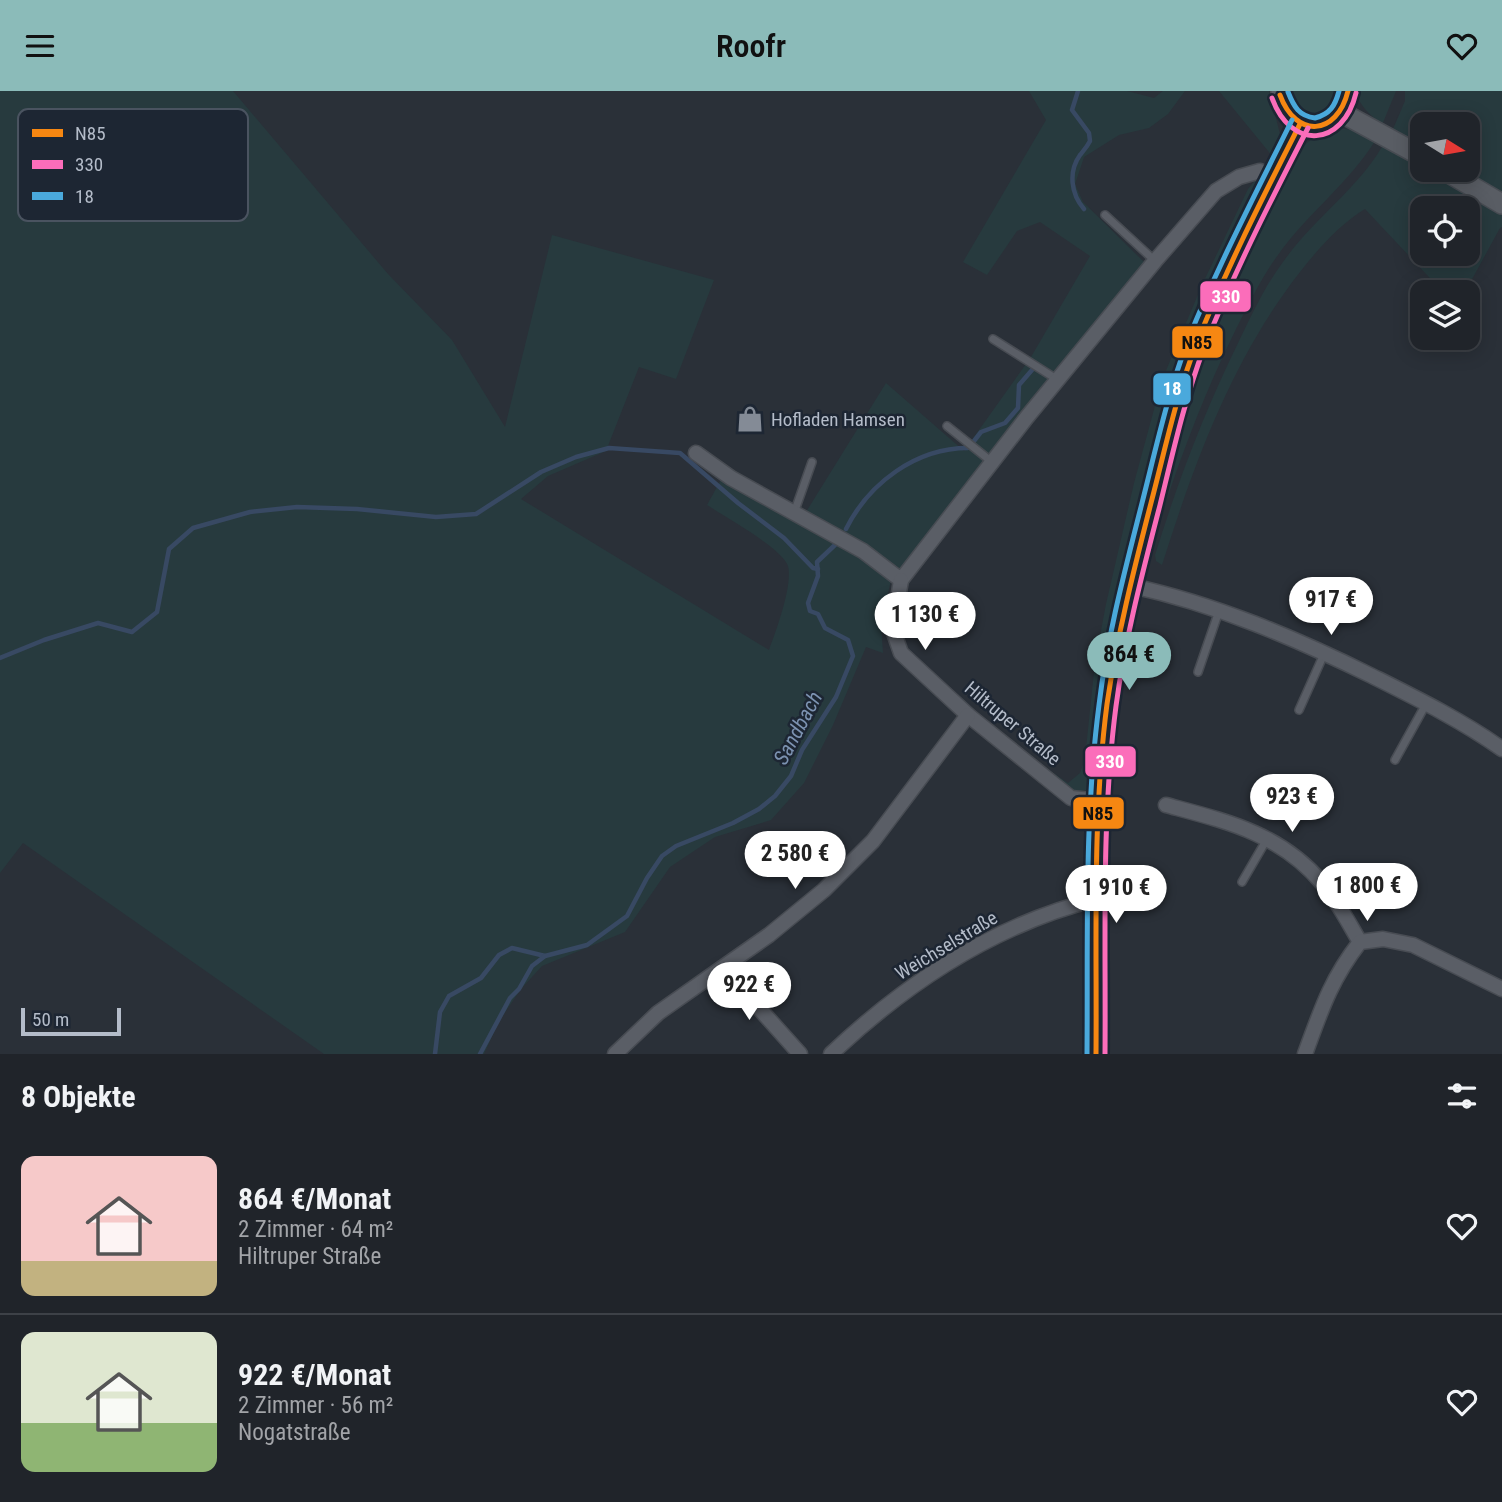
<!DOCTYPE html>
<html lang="de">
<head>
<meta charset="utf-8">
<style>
  body { margin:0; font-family:"Roboto Condensed",sans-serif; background:#282c32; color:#f1f3f6; height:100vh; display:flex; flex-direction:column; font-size:26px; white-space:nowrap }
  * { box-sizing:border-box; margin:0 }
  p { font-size:23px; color:#a2a4a8 }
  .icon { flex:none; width:38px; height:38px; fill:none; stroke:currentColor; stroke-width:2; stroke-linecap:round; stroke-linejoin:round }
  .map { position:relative; height:963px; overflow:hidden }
  .side { display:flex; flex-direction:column; background:#20242a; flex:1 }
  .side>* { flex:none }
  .needle { width:46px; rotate:101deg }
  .controls { position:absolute; left:1410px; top:21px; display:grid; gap:14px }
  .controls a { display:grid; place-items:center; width:70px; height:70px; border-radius:14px; background:#20242a; box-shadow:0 4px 18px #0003,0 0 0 2px #3d4147; font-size:35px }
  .scale { position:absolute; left:21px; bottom:18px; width:100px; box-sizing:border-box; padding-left:7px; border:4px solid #b4bcc9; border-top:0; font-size:19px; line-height:24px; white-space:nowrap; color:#b4bcc9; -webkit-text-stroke:5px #1d2633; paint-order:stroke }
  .price { position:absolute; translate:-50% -60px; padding:0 16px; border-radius:24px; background:#fff; color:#222; font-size:23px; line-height:46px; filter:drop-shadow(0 2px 4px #0008) }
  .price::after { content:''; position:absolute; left:50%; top:42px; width:21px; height:16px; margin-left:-10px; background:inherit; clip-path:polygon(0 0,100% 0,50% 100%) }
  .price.on { background:#8bbbb9; color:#111 }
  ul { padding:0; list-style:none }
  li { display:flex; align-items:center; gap:21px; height:175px; padding:0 21px }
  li+li { border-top:2px solid #3d4147 }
  li span { display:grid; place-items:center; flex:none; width:196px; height:140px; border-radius:14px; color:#555 }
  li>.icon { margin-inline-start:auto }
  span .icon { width:84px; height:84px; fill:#fffc; stroke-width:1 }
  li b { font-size:30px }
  h2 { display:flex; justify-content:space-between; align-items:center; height:84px; padding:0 21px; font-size:30px }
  header { display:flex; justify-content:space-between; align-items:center; height:91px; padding:0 21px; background:#8bbbb9; color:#111; font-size:32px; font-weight:600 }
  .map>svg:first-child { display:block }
</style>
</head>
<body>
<header><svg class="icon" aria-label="menu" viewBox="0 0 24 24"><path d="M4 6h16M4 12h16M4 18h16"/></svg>Roofr<svg class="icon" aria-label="heart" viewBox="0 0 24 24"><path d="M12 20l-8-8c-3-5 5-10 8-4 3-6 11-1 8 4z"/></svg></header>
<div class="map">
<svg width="1502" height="963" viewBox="0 0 1502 963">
  <rect width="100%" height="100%" fill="#2a3038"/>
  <g fill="#273a3e" fill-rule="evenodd">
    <path d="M0,0H233L388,183L452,249L505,336L552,144L714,189L676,288L639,276L606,360L548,385L521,408L769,559C776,540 793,494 788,475C783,458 724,425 707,414L722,387L806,421L886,292L964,360L1031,266L1090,165L1040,131L1017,140L987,184L963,171L1046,29L1029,0H1127L1154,7L1163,0H1185L1168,23L1149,37L1119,44L1084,66L1075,93L1083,111L1144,171L902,479L867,454L836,437L891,489L881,534L883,562L866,556L833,634L804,692L771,729L715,746L670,776L625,841L542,875L521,898L499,930L484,963H324L23,752L0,782Z"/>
    <path d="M1219,0H1269L1280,43L1274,66L1193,244L1095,690L1086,699L1071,702L1039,678L1043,675L1068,692L1080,682L1085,667L1095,571L1106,513L1134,392L1162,289L1202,194L1248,98L1273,66Z"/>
    <path d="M1289,0H1341L1330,24L1305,27L1292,15Z"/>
    <path d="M1355,0H1396L1382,34C1370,24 1360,15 1355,0Z"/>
    <path d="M1405,0H1502V101L1463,79H1468V33H1423V55L1393,38L1405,10Z"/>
    <path d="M1338,37L1352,39L1375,50C1349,92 1307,123 1278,164C1261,187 1249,213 1236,238C1199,313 1170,393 1147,473L1146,461L1174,346L1205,252L1287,78C1303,54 1309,45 1338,37Z"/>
    <path d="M1383,54L1502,123V136L1500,137L1465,201H1443L1365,118C1340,133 1318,158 1300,181C1232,268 1195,370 1162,474L1156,470L1155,464C1178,390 1205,319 1239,250C1252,223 1265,195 1283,171C1313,128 1358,98 1383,54ZM1423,117H1468V163H1423Z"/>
  </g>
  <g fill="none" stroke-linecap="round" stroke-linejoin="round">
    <g stroke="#384963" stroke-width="4.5">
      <path d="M1078,0L1072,19L1089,42L1090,50C1087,56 1084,59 1080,64C1068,81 1071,103 1084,118"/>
      <path d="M974,350L981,341L1005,332L1018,317L1019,294L1032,279"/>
      <path d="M846,438C869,392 916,357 968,357"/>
      <path d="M0,567L44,549L98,532L132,541L157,521L169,458L193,437L250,421L297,416L357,418L436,426L476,423L541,381L576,366L609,357L680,362L738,412L784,447L813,477L818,478"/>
      <path d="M435,963L440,921L449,905L481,887L499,864L512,857L545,865"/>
      <path d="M480,963L510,907L519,898L532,875L545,865L587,854L627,825L647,787L662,765L676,755L733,732L759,718L775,705L791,685L802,659L836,606L853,565L848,549L825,537L818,523L810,520L808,512L818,485L817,471L837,452"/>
    </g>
    <g stroke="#484c53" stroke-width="10">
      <g id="service">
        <path d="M1105,124L1155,170"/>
        <path d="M993,248L1058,289"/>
        <path d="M947,335L992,371"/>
        <path d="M794,422L812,371"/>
        <path d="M1198,581L1219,520"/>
        <path d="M1299,619L1324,563"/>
        <path d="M1395,669L1426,613"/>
        <path d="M1242,791L1267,748"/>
      </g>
    </g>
    <g stroke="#484c53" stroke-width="17">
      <g id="minor">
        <path d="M696,362L731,387L863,460L901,489L1027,326L1155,170L1216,100L1239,86L1260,80"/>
        <path d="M901,489L893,539L901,562L968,624L1071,707L1101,710"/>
        <path d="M1132,495C1215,513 1295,547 1372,585C1416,607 1461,629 1502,658"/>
        <path d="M1166,714C1225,730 1280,742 1322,792C1337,809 1348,831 1360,851"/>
        <path d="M723,877L800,963"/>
        <path d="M615,963L658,922L769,844L824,799L873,750L968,624"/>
        <path d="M831,963C906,892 996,833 1097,808"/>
        <path d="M1305,963C1321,919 1331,888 1360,851L1383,848L1413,854L1502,898"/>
      </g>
    </g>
    <g stroke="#484c53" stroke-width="20">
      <path id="tertiary" d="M1096,963C1097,857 1095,751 1104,645C1111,563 1134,481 1154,401C1167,352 1177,301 1196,254C1225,178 1264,105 1300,33"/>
    </g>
    <g stroke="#484c53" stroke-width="22">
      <g id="secondary">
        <path d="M1281,0C1280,47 1343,48 1348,0"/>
        <path d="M1342,22L1423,66"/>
        <path d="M1444,79L1502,113"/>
      </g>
    </g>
    <use href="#service" stroke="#5a5e66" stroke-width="7"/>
    <use href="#minor" stroke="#5a5e66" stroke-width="14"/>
    <use href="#tertiary" stroke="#5a5e66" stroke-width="18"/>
    <use href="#secondary" stroke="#595d64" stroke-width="19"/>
    <g stroke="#1d2633" stroke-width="10">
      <g id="bus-1">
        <path d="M1280,4C1296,48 1337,45 1348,0"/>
        <path d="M1096,963C1097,847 1092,729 1107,613C1117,545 1134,478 1151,412C1165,359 1176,305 1196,254C1226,178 1263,106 1300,33"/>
      </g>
    </g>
    <g stroke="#1d2633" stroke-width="10">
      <g id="bus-2">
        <path d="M1272,7C1291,60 1343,56 1356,2"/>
        <path d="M1105,963C1106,847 1101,730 1116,615C1125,547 1143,480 1160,414C1173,361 1185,307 1204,257C1234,181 1271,109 1308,37"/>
      </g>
    </g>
    <g stroke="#1d2633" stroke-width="10">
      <g id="bus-3">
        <path d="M1288,1C1294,16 1299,25 1315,27C1330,23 1335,15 1339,0"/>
        <path d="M1087,963C1088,847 1084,729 1099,614C1107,546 1125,479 1142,412C1156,357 1168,302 1188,249C1218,174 1256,102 1292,29"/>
      </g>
    </g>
    <use href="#bus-1" stroke="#f68712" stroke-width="5"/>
    <use href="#bus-2" stroke="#fb6dba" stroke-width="5"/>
    <use href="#bus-3" stroke="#4aa9dc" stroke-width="5"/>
  </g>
  <defs>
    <g id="shop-bare" transform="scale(2.1)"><path d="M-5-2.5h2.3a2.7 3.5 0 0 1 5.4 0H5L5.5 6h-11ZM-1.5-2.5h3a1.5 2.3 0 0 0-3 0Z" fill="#848b96" stroke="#1d2633" stroke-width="2.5" paint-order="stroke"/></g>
  </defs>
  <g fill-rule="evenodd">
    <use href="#shop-bare" x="750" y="328"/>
  </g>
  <g text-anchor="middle" stroke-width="5" stroke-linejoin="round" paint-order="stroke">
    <g font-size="19" fill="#b4bcc9" stroke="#1d2633" text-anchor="start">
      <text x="771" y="335">Hofladen Hamsen</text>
    </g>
    <g font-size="19" fill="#b4bcc9" stroke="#1d2633">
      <text transform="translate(1013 632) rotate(40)" y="7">Hiltruper Straße</text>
      <text transform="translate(946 854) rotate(-31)" y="7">Weichselstraße</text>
    </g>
    <g font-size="21" font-style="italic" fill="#7c92b1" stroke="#1d2633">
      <text transform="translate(798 637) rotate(-62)" y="7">Sandbach</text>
    </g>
  </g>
  <rect x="18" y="18" width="230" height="112" rx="10" fill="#1d2633" stroke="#4a5360" stroke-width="2"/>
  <rect x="32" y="38" width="31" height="8" fill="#f68712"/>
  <rect x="32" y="69" width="31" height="9" fill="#fb6dba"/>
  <rect x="32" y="101" width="31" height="8" fill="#4aa9dc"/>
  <g font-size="19" fill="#b4bcc9">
    <text x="75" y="49">N85</text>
    <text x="75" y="80">330</text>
    <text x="75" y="112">18</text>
  </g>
  <g stroke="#1d2633" stroke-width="2.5">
    <rect x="1199" y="189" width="53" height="33" rx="7" fill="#fb6dba"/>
    <rect x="1171" y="234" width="53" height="34" rx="7" fill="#f68712"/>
    <rect x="1152" y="281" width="40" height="34" rx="7" fill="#4aa9dc"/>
    <rect x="1084" y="654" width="53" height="33" rx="7" fill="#fb6dba"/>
    <rect x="1072" y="705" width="53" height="34" rx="7" fill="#f68712"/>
  </g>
  <g font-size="19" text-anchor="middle" font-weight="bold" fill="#fff">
    <text x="1226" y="212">330</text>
    <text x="1172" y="304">18</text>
    <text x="1110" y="677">330</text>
  </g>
  <g font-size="19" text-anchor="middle" font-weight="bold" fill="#111">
    <text x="1197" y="258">N85</text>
    <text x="1098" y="729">N85</text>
  </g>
</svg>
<div class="controls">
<a><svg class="needle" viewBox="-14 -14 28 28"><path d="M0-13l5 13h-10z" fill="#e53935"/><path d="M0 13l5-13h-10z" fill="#a2a4a8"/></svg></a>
<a><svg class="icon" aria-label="locate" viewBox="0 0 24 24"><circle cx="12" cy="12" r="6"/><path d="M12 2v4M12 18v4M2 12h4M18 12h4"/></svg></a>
<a><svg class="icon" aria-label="layers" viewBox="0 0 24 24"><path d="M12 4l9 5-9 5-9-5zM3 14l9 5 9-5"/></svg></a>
</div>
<div class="scale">50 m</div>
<b class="price" style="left:1331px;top:546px">917 €</b>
<b class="price" style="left:925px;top:561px">1 130 €</b>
<b class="price on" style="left:1129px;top:601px">864 €</b>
<b class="price" style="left:1292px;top:743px">923 €</b>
<b class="price" style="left:795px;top:800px">2 580 €</b>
<b class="price" style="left:1367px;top:832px">1 800 €</b>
<b class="price" style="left:1116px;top:834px">1 910 €</b>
<b class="price" style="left:749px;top:931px">922 €</b>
</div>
<section class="side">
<h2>8 Objekte<svg class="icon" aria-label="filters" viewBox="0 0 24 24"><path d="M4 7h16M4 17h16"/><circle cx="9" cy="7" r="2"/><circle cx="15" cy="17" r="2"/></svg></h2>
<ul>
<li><span style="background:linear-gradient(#f6c9c9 75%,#c2b280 0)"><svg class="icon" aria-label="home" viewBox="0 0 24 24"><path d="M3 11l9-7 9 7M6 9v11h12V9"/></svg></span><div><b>864 €/Monat</b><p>2 Zimmer · 64 m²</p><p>Hiltruper Straße</p></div><svg class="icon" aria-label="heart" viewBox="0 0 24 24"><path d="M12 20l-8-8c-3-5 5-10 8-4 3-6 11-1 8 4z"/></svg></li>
<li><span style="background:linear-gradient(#dfe7d0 65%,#8fb573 0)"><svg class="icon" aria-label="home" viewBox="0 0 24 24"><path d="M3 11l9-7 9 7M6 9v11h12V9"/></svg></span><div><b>922 €/Monat</b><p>2 Zimmer · 56 m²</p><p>Nogatstraße</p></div><svg class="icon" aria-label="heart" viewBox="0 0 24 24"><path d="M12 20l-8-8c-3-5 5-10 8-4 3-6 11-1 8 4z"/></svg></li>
</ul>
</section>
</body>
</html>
